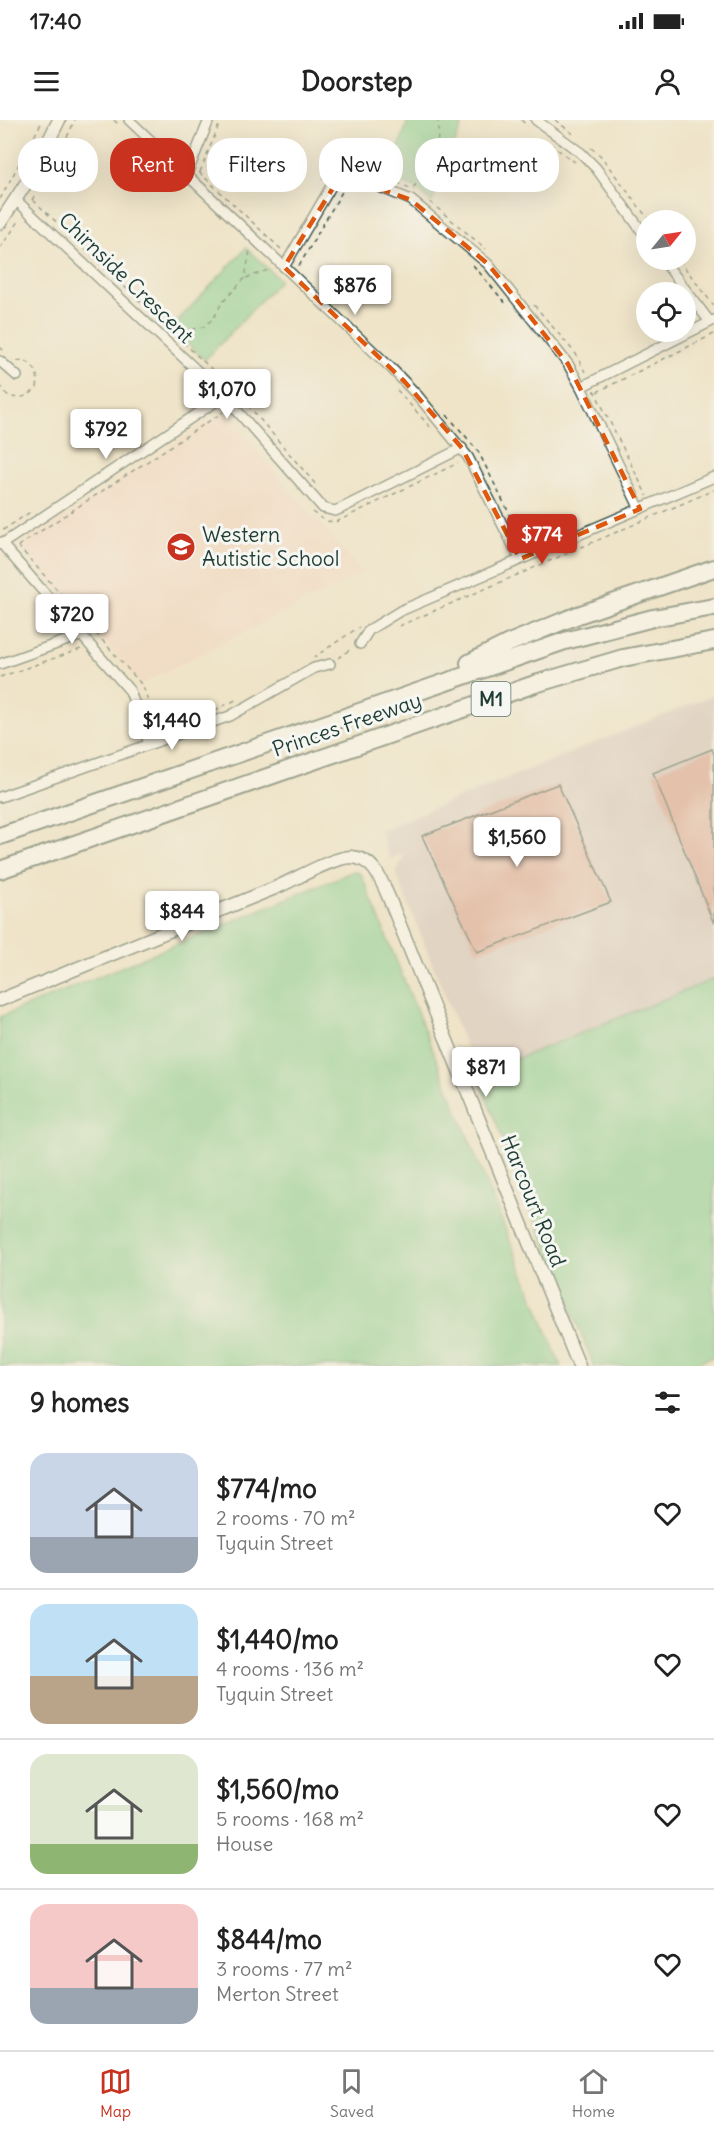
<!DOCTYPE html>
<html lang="en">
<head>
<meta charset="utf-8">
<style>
  body { margin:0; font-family:Delius,sans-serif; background:#f6f6f6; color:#222; height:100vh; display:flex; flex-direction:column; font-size:22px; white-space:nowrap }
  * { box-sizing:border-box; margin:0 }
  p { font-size:20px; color:#767676 }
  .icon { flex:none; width:33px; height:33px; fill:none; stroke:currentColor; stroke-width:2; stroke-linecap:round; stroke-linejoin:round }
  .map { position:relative; height:1246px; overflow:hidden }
  .details { display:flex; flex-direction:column; background:#fff; flex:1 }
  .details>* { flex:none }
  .banner { position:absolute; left:18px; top:18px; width:678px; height:54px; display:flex; gap:12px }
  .needle { width:39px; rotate:60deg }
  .controls { position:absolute; left:636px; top:90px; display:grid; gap:12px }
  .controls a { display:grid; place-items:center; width:60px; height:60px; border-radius:50%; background:#fff; box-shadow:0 6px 24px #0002; font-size:30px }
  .price { position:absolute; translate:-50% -51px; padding:0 14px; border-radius:6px; background:#fff; color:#222; font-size:20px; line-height:39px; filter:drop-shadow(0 2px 3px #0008) }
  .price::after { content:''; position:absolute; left:50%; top:36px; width:18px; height:14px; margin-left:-9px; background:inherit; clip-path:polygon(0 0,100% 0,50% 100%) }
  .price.active { background:#c8321e; color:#fff }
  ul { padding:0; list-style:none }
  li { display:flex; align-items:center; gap:18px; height:150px; padding:0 30px }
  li+li { border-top:2px solid #e0e0e0 }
  li span { display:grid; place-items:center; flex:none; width:168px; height:120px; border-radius:18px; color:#555 }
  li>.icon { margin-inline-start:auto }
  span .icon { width:72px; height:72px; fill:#fffc; stroke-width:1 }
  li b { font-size:26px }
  h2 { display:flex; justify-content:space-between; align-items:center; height:72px; padding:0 30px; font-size:26px }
  .pill { padding:0 21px; border-radius:24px; background:#fff; box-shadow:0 6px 24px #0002; font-size:21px; line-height:54px }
  .pill.active { background:#c8321e; color:#fff }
  .status { display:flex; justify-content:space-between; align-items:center; height:42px; padding:0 30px; background:#fff; direction:ltr }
  .status svg { height:16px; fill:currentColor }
  header { display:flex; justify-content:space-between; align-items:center; height:78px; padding:0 30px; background:#fff; font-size:27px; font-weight:800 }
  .tab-bar { display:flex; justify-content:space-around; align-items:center; height:84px; border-top:2px solid #e0e0e0; background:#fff; font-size:16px; color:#767676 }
  .tab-bar a { display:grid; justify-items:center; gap:3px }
  .tab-bar .active { color:#c8321e }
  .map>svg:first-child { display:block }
</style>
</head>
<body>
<div class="status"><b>17:40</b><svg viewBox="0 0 49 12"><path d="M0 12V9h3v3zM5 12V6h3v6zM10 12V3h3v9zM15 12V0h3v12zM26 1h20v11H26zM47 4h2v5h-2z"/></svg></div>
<header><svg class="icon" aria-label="menu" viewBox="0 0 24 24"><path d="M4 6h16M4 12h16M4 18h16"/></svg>Doorstep<svg class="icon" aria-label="person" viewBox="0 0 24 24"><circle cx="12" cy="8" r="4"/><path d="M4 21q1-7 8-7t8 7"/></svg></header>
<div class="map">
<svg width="714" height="1246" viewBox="0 0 714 1246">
  <rect width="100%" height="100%" fill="#f6f6f2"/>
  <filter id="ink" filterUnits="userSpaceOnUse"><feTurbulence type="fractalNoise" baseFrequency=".0167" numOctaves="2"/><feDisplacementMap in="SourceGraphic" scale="12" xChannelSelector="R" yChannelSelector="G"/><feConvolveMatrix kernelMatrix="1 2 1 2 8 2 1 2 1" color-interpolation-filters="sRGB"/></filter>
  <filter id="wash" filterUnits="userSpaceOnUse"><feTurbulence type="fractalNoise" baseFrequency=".008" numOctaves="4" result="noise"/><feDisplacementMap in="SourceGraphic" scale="24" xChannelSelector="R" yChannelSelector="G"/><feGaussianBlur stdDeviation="1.35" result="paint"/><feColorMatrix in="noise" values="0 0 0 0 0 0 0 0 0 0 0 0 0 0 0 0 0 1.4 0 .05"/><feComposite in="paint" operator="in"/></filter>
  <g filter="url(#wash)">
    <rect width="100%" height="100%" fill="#efe4c8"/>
    <path fill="#f4d3c0" d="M223,292L362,453L141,564L23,429V424Z"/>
    <path fill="#d0c0bc" d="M714,575V859L477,955L396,753L405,733L390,739L379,710Z"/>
    <g fill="#7ccf91" stroke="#4e8662" stroke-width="1.5">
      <path d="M408,0H464L432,82L413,67L389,58Z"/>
      <path d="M246,128L280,160L205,240L171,208Z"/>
      <path d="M354,751L361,754L561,1246H0V897Z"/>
      <path d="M714,859V1236L690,1246H594L477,955Z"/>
    </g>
    <g id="blocks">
      <g fill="#d79787">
        <path d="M712,629L714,635V804L653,653Z"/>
        <path d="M558,664L611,782L477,832L422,716Z"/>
      </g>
    </g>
  </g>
  <g filter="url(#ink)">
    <use href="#blocks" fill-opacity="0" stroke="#3e564a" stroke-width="1.5"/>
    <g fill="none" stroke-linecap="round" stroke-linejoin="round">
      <g stroke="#3e564a" stroke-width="12">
        <g id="street">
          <path d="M129,0L392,249L418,276L468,337L520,439"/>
          <path d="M536,0L581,33L596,48L646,117"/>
          <path d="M187,54L209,0"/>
          <path d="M16,80L224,276L323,388L335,391L342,388L462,328"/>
          <path d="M663,140L710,202"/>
          <path d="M284,147L336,58L346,54L353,56L411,80L488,144L568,244L581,267L640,389"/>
          <path d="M0,241L17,256"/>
          <path d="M581,267L714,200"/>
          <path d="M0,422L130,571L149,624"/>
          <path d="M2,424L224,276"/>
          <path d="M360,524L369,510L400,491L714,357"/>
          <path d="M0,544L82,515"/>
          <path d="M0,677L230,596L314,548L330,544"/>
        </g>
      </g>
      <g stroke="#3e564a" stroke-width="15">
        <g id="secondary">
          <path d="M0,103L32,54L59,0"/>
          <path d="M0,880C92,842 183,805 275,768C294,760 333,737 351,737C374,738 381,760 389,778L579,1246"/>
        </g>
      </g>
      <g stroke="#3e564a" stroke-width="20">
        <g id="highway">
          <path d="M469,543L509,523L578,495L714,448"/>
          <path d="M0,716L565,521L653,498L714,487"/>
          <path d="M0,750L535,564L623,538L714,521"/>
        </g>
      </g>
      <g stroke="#3e564a" stroke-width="1.5" stroke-dasharray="4.5 4.5" stroke-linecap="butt">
        <path d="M114,0L120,6"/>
        <path d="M521,0L528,6"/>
        <path d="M555,0L576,16"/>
        <path d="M166,21L183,36"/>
        <path d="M550,24L575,42"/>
        <path d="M591,28L600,35L649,100"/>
        <path d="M199,52L283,131"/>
        <path d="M200,52L221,0"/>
        <path d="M323,60C324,46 322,33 337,28L348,35L359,46L414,70"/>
        <path d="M413,68C431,45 440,30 438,0"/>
        <path d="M0,79L43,0"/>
        <path d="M32,80L61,30L75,0"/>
        <path d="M33,80L241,277L317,366"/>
        <path d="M430,82L486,129"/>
        <path d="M642,125L646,132"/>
        <path d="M0,128L20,100"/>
        <path d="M679,140L714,186"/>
        <path d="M473,145L507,185"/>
        <path d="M299,146L343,70L351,67L355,68"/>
        <path d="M246,158L271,149"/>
        <path d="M534,185L576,234L585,252"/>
        <path d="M174,213L203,207L213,199L222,183L245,158L250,130"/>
        <path d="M0,227L5,232"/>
        <path d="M0,265L6,274C17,281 28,277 37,268C39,255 36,246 24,240L16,241"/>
        <path d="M397,270L432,309"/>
        <path d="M594,270L647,376"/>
        <path d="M597,272L714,214"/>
        <path d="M447,295L468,319"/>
        <path d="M471,323L478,331L526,427"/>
        <path d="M312,392L325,401L336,402L458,343"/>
        <path d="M3,410L32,391"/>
        <path d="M18,426L223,292"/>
        <path d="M18,426L143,566L158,611"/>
        <path d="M399,506L714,370"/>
        <path d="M313,538L359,507"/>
        <path d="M338,538L351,529"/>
        <path d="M0,557L81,529"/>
        <path d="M215,590L238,579"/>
      </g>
      <use href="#street" stroke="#fff" stroke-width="9"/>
      <use href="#secondary" stroke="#fff" stroke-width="12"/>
      <use href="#highway" stroke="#fff" stroke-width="16"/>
    </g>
  </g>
  <path d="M0 0H714V1246H0ZM341,55L411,80L488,144L568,244L640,389L520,439L462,328L404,261L284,147Z" fill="#efe4c8" fill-opacity=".55" fill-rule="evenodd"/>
  <path fill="none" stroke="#de580e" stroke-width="4.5" stroke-dasharray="12 8" stroke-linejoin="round" d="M341,55L411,80L488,144L568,244L640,389L520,439L462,328L404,261L284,147Z"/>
  <defs>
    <g id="school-disc" transform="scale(1.5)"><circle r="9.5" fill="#c8321e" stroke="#f6f6f2"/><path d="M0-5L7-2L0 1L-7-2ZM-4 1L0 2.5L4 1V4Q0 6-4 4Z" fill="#fff"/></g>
  </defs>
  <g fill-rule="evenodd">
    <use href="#school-disc" x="181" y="427"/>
  </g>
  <g text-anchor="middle" stroke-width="6" stroke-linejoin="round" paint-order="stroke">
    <rect fill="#f6f6f2" stroke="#60746d" stroke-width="1.5" x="471.5" y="562" width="39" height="34" rx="4.5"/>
    <g font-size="20" font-weight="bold" fill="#1f3d34">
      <text x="491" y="586">M1</text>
    </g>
    <g font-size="21" fill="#1f3d34" stroke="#f6f6f2">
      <text transform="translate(126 158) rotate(44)" y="7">Chirnside Crescent</text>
      <text transform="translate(347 605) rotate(-19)" y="7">Princes Freeway</text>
      <text transform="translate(533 1081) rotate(68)" y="7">Harcourt Road</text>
    </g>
    <g font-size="21" fill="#1f3d34" stroke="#f6f6f2" text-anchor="start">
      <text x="202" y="422">Western<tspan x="202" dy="24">Autistic School</tspan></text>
    </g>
  </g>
</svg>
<div class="controls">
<a><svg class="needle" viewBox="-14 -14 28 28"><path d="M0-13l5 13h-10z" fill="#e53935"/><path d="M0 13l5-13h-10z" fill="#767676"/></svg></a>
<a><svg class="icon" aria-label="locate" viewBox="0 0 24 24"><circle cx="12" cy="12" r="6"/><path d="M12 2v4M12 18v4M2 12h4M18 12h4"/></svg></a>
</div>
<b class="price" style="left:355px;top:196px">$876</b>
<b class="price" style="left:227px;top:300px">$1,070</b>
<b class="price" style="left:106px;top:340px">$792</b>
<b class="price active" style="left:542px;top:445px">$774</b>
<b class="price" style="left:72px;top:525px">$720</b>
<b class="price" style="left:172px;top:631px">$1,440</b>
<b class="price" style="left:517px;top:748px">$1,560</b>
<b class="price" style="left:182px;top:822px">$844</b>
<b class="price" style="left:486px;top:978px">$871</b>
<div class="banner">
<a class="pill">Buy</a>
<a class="pill active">Rent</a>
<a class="pill">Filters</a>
<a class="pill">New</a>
<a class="pill">Apartment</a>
</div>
</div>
<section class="details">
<h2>9 homes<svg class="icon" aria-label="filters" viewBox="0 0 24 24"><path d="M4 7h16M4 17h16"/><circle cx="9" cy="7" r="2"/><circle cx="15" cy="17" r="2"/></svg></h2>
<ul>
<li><span style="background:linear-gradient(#c9d6e8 70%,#9aa5b1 0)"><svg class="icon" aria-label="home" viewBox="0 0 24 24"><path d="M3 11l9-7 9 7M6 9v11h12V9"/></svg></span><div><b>$774/mo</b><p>2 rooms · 70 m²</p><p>Tyquin Street</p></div><svg class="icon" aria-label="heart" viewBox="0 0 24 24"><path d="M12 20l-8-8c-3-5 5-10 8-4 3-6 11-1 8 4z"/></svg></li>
<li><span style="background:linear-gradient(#bfe0f5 60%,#b9a48a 0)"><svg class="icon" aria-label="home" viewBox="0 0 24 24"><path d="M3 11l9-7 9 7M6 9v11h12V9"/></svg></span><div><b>$1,440/mo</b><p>4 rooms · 136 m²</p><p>Tyquin Street</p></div><svg class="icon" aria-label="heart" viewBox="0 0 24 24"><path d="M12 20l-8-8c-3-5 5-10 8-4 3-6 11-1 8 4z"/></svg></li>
<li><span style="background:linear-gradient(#dfe7d0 75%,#8fb573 0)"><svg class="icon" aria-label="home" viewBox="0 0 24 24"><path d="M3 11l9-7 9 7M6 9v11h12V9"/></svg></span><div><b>$1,560/mo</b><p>5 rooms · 168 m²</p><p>House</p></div><svg class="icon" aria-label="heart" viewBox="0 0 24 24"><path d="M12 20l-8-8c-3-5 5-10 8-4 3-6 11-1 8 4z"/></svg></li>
<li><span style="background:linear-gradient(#f6c9c9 70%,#9aa5b1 0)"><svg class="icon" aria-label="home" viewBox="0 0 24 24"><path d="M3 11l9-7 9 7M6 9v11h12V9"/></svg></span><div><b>$844/mo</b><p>3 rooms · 77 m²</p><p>Merton Street</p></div><svg class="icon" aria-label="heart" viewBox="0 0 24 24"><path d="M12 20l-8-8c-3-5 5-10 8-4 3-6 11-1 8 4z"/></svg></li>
</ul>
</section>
<nav class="tab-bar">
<a class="active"><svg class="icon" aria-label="map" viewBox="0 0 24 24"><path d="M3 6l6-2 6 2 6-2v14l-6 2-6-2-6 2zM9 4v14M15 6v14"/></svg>Map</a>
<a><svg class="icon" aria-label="saved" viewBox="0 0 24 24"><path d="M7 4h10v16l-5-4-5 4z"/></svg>Saved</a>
<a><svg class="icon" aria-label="home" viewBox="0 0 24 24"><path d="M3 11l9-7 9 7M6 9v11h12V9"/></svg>Home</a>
</nav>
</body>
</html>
